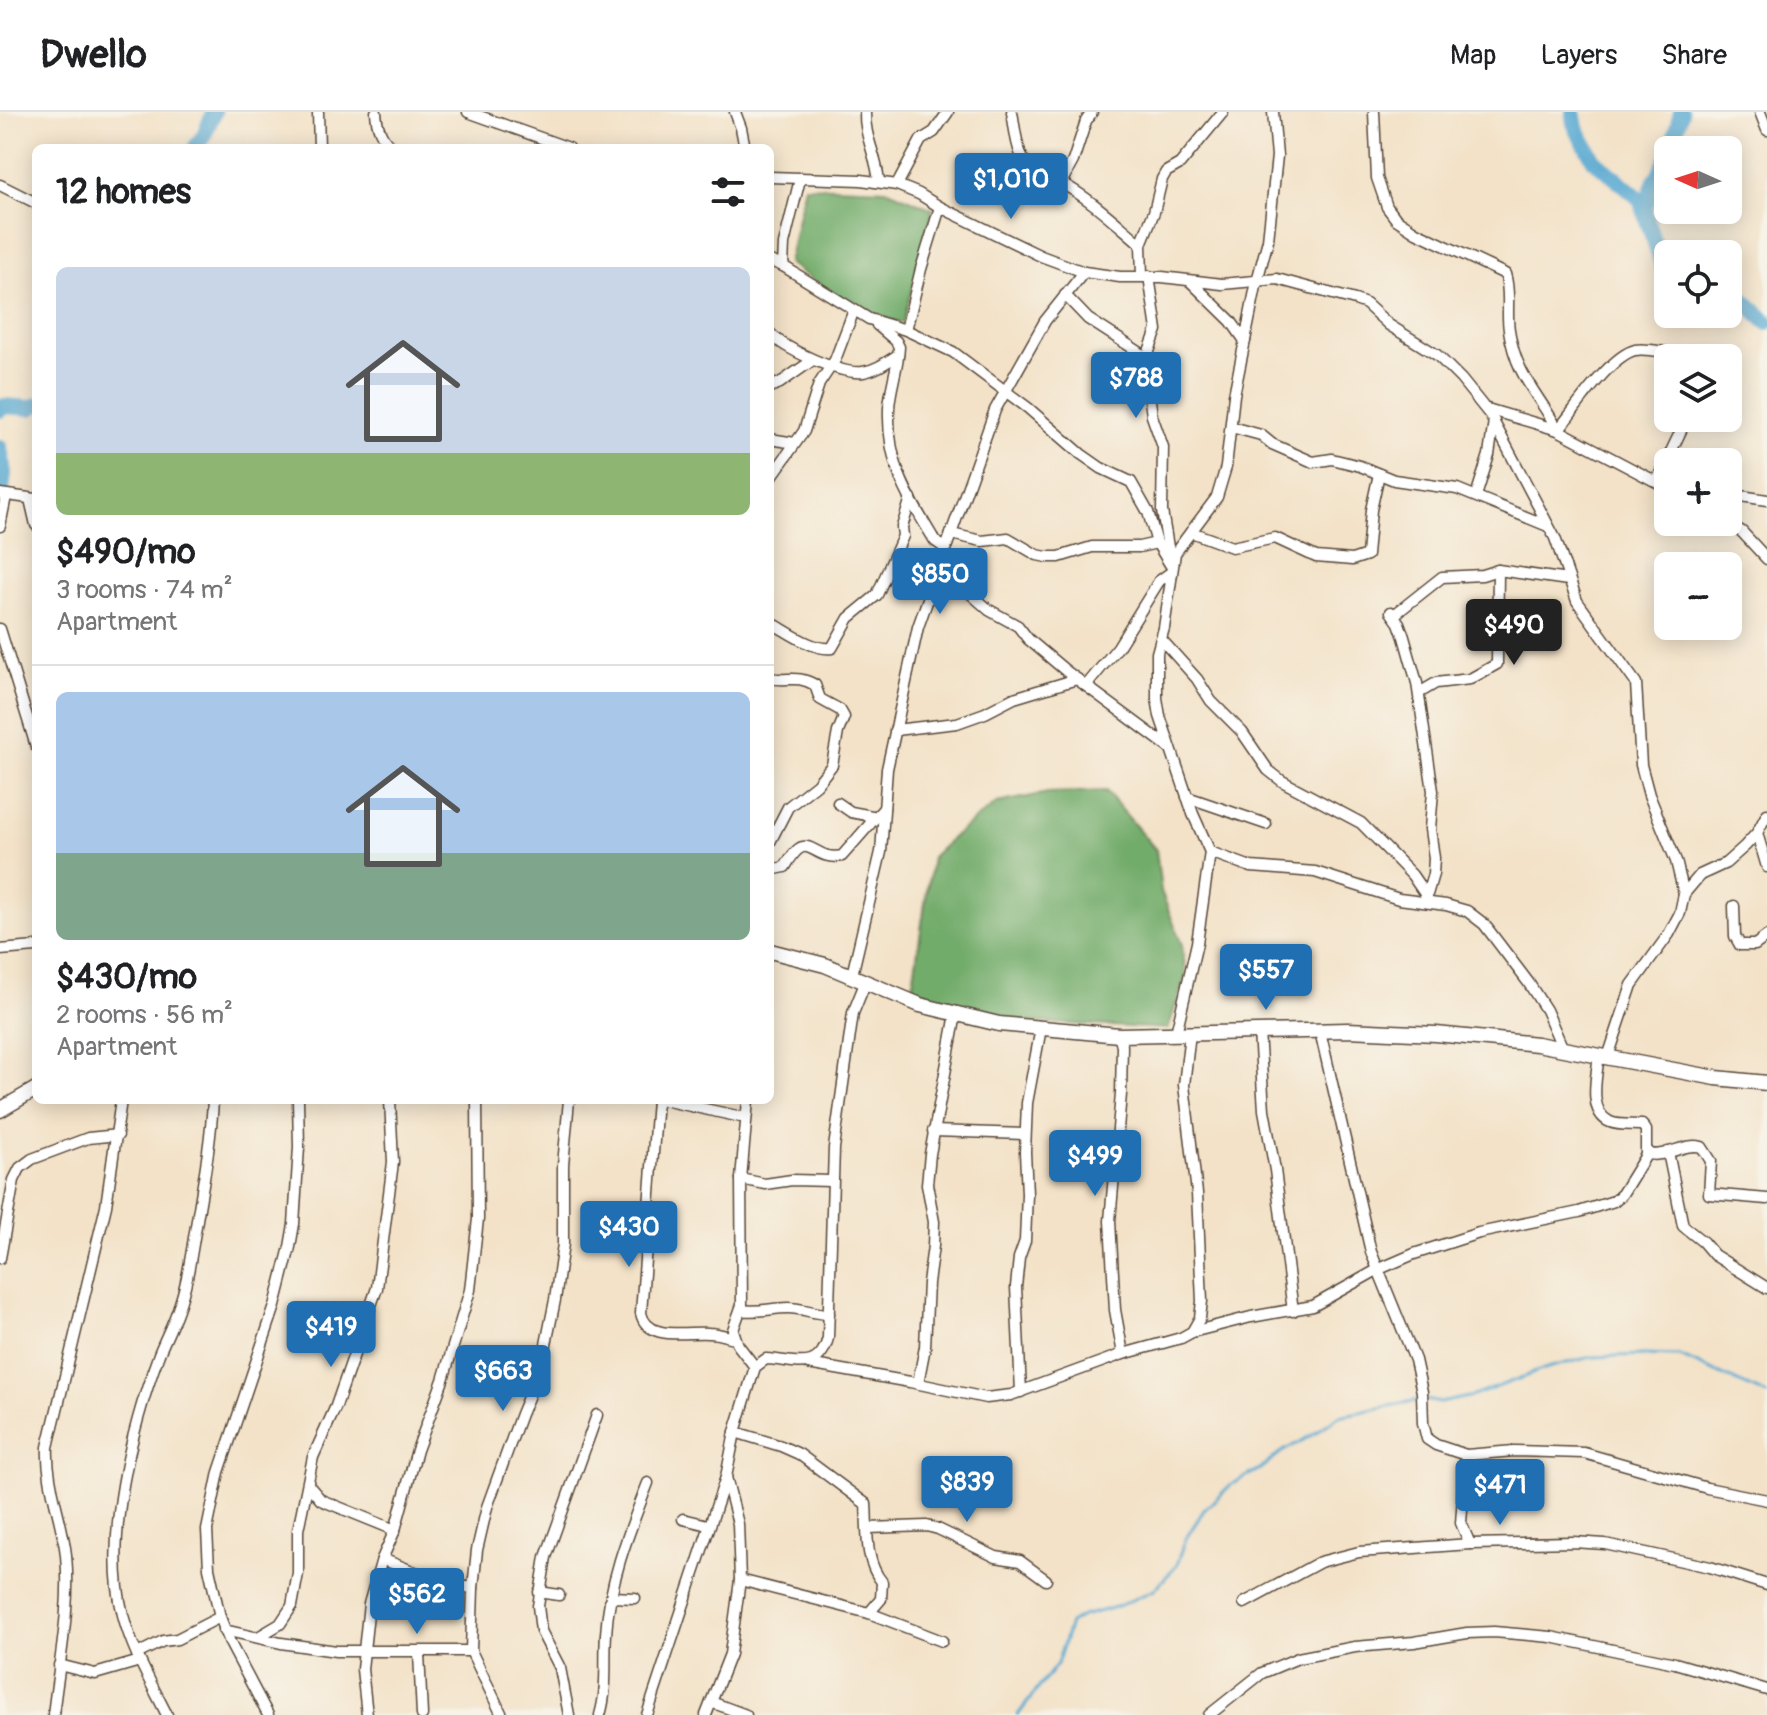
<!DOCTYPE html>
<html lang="en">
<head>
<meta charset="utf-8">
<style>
  body { margin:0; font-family:Pangolin,sans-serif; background:#f6f6f6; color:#202124; height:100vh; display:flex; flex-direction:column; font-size:30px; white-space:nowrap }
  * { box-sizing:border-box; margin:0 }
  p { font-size:26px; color:#757577 }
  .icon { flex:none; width:44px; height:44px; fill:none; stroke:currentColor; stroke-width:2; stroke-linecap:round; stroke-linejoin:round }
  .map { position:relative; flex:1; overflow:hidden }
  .details { position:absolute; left:32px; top:32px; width:742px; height:960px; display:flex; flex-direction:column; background:#fff; border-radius:12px; box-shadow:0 4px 20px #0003 }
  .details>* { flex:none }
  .needle { width:52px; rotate:273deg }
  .fabs { position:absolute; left:1654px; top:24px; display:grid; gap:16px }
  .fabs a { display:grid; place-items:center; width:88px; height:88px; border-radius:12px; background:#fff; box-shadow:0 4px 20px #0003; font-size:40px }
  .price { position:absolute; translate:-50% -68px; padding:0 18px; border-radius:8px; background:#1f6fb2; color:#fff; font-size:26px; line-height:52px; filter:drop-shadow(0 2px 4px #0008) }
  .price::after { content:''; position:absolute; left:50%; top:48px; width:24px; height:18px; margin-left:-12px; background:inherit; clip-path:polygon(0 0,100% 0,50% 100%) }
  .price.on { background:#222; color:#fff }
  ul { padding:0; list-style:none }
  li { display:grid; align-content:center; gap:16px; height:424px; padding:0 24px }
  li+li { border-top:2px solid #e0e0e0 }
  li span { display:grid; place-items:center; height:248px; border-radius:12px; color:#555 }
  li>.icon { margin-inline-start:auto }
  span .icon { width:144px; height:144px; fill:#fffc; stroke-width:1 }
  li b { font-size:34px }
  h2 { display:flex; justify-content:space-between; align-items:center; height:96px; padding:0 24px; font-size:34px }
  header { display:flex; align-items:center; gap:48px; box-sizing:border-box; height:112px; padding:0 40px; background:#fff; border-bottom:2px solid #e0e0e0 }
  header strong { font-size:38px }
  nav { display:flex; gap:44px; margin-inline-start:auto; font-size:28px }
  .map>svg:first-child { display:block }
</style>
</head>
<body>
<header>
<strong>Dwello</strong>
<nav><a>Map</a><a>Layers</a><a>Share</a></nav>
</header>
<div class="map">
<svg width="1767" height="1603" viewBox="0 0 1767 1603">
  <rect width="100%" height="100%" fill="#f7f3e8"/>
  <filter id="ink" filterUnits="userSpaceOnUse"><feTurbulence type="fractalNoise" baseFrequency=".0125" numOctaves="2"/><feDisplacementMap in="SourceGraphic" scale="16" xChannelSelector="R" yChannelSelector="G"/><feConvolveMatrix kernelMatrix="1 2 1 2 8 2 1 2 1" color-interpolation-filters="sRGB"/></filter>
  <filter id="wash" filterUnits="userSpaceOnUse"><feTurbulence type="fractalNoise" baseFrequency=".006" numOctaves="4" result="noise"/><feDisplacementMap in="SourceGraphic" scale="32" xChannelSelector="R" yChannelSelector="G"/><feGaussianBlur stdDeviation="1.8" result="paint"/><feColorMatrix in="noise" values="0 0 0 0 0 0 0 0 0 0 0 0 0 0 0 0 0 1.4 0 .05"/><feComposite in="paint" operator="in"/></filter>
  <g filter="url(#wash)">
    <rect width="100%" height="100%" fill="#f3e2c8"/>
    <g fill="#72ac6b" stroke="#566b44" stroke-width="2">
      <path d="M805,74L886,77L933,97L903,211C860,202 823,175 788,151Z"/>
      <path d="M1106,679L1156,738L1161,779L1182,833L1186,863L1168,917L1010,909L912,878L932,745L955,723L997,691L1048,681Z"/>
    </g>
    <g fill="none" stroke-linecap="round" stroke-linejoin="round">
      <g stroke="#56a8d1" stroke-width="3">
        <path d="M1426,1288L1440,1291L1473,1284L1547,1256L1591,1245L1643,1243L1680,1244L1767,1283"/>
        <path d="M1018,1603L1057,1552L1070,1511L1082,1504L1116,1495L1154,1478L1177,1453L1186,1426L1204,1398L1232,1372L1262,1356L1280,1341L1314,1322L1339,1304L1419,1288"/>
      </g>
      <g stroke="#56a8d1" stroke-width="16">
        <path d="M1573,0L1576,16L1594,48L1640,87L1668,171"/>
        <path d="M195,36L204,23L214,0"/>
        <path d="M1671,38L1681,0"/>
        <path d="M1644,99L1655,69L1668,46"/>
        <path d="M1728,174L1767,210"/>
        <path d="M0,298L3,294L31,296L36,293"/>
        <path d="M0,336L4,361L0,393"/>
      </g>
    </g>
  </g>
  <g filter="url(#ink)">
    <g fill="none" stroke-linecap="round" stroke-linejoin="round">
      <g stroke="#574638" stroke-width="13">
        <g id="street">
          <path d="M318,0L319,36"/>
          <path d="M376,0C377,16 381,25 392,36"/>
          <path d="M468,0L569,36"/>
          <path d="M735,0L741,16L745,36"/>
          <path d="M865,0C864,25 877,44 879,70"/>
          <path d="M1012,0C1015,16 1016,35 1024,49C1032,63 1048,64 1061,71C1090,86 1116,111 1141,132"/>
          <path d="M1273,0L1277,44L1268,128L1257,169L1234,283L1226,355L1217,385L1175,441L1164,516L1157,541V586L1160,604L1193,702L1210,740L1251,755L1315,760L1399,787L1446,793L1467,799L1484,812L1528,870L1546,898L1563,937"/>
          <path d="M1374,0L1377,66L1387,95L1396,107L1416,120L1505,162C1511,180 1506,199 1509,218C1516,264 1537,280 1558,318C1575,298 1610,244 1635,238C1646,236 1680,242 1690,246"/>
          <path d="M1760,0L1767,18"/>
          <path d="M770,65L861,68L897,73L919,82L940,95L1041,144L1084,160L1120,165H1162L1222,172L1277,167L1355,188L1366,192L1389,213L1437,243L1461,267L1490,303L1555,426L1577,489L1636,571L1641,653L1649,683L1676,749L1684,782L1680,801L1669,822L1632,873L1608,945"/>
          <path d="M1061,71L1073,49L1086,9L1092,0"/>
          <path d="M0,73L36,91"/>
          <path d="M897,73L921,28L934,20L948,0"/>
          <path d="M770,149L783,154L869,207L906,218L953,240L1028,296L1081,342L1101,356L1131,370L1148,400L1157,431L1171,454"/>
          <path d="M783,154L784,132L800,67"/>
          <path d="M1142,164L1141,132L1154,100L1162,67L1166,60L1180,52L1223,0"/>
          <path d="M1190,169L1231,209L1245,229"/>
          <path d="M1065,183L1088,207L1139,240L1145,250L1152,304L1163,335L1162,399L1170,447"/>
          <path d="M877,213L896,229L899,235C898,256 890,276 889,296C887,353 907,382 935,429L945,436"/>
          <path d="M906,218L921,157L940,95"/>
          <path d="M770,221C783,237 842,263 863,260C876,258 887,250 898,243"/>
          <path d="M1145,250L1157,218L1149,164"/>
          <path d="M770,275L780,271L813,248"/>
          <path d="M1487,297L1558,318L1668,376"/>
          <path d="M1231,315L1261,323L1272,332L1313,350L1332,347L1360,354L1394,368L1457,377L1548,414"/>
          <path d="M770,327L795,331"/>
          <path d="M770,367L804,319L819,272L835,248L854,198"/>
          <path d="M1657,369L1687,306"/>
          <path d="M0,382L36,387"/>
          <path d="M1728,382L1767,388"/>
          <path d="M1476,384L1489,343L1494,309"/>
          <path d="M30,387L36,413"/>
          <path d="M1727,410L1742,420L1767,447"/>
          <path d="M0,414L6,384"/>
          <path d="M1191,420L1232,435L1275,426L1316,445L1352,448L1367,443L1371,398L1379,362"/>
          <path d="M951,422L982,429L1008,426L1037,443L1047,445H1059L1092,435H1139L1157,431"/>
          <path d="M940,453L953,462L962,474L989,498L1018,514L1028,527L1066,559L1170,636"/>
          <path d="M1391,500L1399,511L1404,525L1417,571L1433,679L1430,717L1434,746L1433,762L1426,786"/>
          <path d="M1394,503L1442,465L1482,463L1498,458L1568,468"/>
          <path d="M770,510C787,519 813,539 832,536L849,506L877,483L903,424L902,415L911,386"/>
          <path d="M0,517L36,634"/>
          <path d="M1161,527L1197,567L1211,589L1242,620L1268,658L1282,669L1361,711L1412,763L1427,785"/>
          <path d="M770,566C789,570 796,562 815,573L820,587L840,598L844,605L838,620L832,653L817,672L788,695L770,730"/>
          <path d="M1086,574L1118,535L1159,469L1170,461"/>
          <path d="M1419,581L1436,571L1470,567L1497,552L1498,458"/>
          <path d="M895,618L957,611L985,601L1014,586L1077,567"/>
          <path d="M1187,685L1266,712"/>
          <path d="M838,691L851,700L877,705"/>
          <path d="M1757,721L1767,755"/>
          <path d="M770,758L785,755C809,713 810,750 842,744L884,696"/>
          <path d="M1684,782L1700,763L1726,751L1745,734L1757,721L1767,702"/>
          <path d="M1734,794L1735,824L1740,833H1755L1767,824"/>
          <path d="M0,838L36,835"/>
          <path d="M852,863L881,740L887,657L918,515L995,298L1045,209L1084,160"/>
          <path d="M1320,919L1371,1140L1415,1248L1422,1280L1423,1311L1427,1327L1436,1333L1466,1343L1514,1339L1584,1341L1707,1376L1767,1388"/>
          <path d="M1259,920L1264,998L1275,1058L1293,1199"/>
          <path d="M1176,921L1197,831L1210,740"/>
          <path d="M1119,923L1122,934L1121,982L1110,1109L1115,1198L1123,1242"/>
          <path d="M657,988L641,1201C647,1230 687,1219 709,1221C717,1221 726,1224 734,1226"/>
          <path d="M663,988L746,1006"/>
          <path d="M748,988L741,1067L742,1193L733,1218L738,1233L755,1255"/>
          <path d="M933,1019L1025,1022"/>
          <path d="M1647,1038L1649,1042C1667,1046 1684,1030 1702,1035L1711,1049L1709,1082L1767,1087"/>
          <path d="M1668,1040L1683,1114L1703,1130L1714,1143L1767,1176"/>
          <path d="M741,1067L765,1072L792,1068L831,1069"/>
          <path d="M0,1146L14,1068L20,1056L32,1047L88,1026L118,1023"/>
          <path d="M741,1198C757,1201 772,1196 788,1196C802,1196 815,1202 829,1202"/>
          <path d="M1192,1220L1251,1205L1313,1194L1377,1158L1414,1142L1479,1121L1579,1100L1614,1089L1622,1082L1646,1043V1018L1642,1013C1632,1012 1619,1014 1610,1010C1587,1000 1597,962 1599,943"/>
          <path d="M808,1252L910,1270L986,1286L1011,1283L1123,1242L1181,1226L1192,1220L1200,1206L1202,1189L1197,1081L1184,973L1190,921"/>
          <path d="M918,1271L925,1235L928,1171L933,1134L934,1110L927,1072L930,1042L956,902"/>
          <path d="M1021,1280L1016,1175L1019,1146L1025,1129L1027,1082L1025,1040L1027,991L1041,916"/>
          <path d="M735,1320L781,1334L799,1342L866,1392C868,1419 864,1448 882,1470L881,1487L869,1501"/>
          <path d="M1466,1343L1461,1411L1470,1432"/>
          <path d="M309,1374L321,1388L395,1418"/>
          <path d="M683,1407L708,1413"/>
          <path d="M868,1416L927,1414L938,1417L996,1445L1020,1449L1046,1468"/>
          <path d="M382,1447L445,1472L473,1476"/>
          <path d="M740,1468L869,1501L942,1529"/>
          <path d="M539,1480L559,1483"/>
          <path d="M611,1485L635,1486"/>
          <path d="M1244,1491L1320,1450L1359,1440L1470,1432L1573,1430L1605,1432L1710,1455L1767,1473"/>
          <path d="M224,1518L281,1531L336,1539H471"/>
          <path d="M258,1525L280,1512L292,1494L298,1461V1418L313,1345L336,1294L377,1176L393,1050L390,988"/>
          <path d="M419,1541L422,1603"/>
          <path d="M137,1542L163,1529L177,1527L220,1505"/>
          <path d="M59,1553L95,1562L140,1549"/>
          <path d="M711,1590L746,1603"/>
          <path d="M53,1603C59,1551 71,1496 66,1443C62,1406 46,1372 48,1335L106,1094L121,988"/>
          <path d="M167,1603C151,1571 132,1538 123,1503C103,1426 132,1315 159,1242C165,1227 173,1212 178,1197C188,1170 191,1142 196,1114C203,1072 211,1030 213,988"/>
          <path d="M268,1603L231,1533L220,1505L209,1456L207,1418L219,1360L275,1194L290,1135L294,1112L299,1035L298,988"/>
          <path d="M367,1603L362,1557L369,1492L382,1447L395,1418L417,1338L443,1268L470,1178L478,1107L477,988"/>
          <path d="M502,1603L471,1539L473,1476L477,1438L487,1395L521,1302L542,1252L555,1188L563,1132V1053L569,988"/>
          <path d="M569,1603L560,1556L541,1519L538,1494L546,1445L597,1303"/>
          <path d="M600,1603C608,1576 604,1550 606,1522C609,1469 629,1420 648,1371"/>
          <path d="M647,1603L726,1365"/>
          <path d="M706,1603L730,1542L740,1468L738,1412L726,1365L735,1320L755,1255L766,1247C794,1248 819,1262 828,1226L834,1036L853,901L866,869"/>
          <path d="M1209,1603L1262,1561L1298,1546L1355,1535L1414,1530L1467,1521L1494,1520L1551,1525L1675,1551L1767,1578"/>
        </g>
      </g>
      <g stroke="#574638" stroke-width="17">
        <g id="secondary">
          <path d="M770,839L825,853L920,893L999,912L1119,923L1348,918L1436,922L1537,932L1716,966L1767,971"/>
          <path d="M0,998L36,977"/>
        </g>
      </g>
      <use href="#street" stroke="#fff" stroke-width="10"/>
      <use href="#secondary" stroke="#fff" stroke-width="14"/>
    </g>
  </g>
</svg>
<div class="fabs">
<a><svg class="needle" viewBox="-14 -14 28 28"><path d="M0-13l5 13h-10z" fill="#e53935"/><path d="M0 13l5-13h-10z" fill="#757577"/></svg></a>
<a><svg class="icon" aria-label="locate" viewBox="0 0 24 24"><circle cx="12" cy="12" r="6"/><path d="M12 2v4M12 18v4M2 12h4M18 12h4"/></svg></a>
<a><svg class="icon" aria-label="layers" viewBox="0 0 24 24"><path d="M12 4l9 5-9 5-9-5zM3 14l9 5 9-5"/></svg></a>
<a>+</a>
<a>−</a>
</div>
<b class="price" style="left:1011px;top:109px">$1,010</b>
<b class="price" style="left:1136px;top:308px">$788</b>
<b class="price" style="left:940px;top:504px">$850</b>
<b class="price on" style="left:1514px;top:555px">$490</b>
<b class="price" style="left:1266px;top:900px">$557</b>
<b class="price" style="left:1095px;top:1086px">$499</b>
<b class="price" style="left:629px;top:1157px">$430</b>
<b class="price" style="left:331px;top:1257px">$419</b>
<b class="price" style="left:503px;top:1301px">$663</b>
<b class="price" style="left:967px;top:1412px">$839</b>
<b class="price" style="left:1500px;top:1415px">$471</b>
<b class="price" style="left:417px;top:1524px">$562</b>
<section class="details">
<h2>12 homes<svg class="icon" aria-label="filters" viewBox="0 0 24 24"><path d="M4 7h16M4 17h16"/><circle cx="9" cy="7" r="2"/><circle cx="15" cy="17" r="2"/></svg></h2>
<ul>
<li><span style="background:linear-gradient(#c9d6e8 75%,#8fb573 0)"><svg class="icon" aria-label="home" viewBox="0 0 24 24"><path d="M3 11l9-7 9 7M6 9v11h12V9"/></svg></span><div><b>$490/mo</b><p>3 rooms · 74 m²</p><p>Apartment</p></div></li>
<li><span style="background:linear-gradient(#a9c7e8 65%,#7fa58c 0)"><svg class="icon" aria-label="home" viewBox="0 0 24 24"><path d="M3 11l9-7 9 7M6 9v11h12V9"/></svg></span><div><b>$430/mo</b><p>2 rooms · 56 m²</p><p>Apartment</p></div></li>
</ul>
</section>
</div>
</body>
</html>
